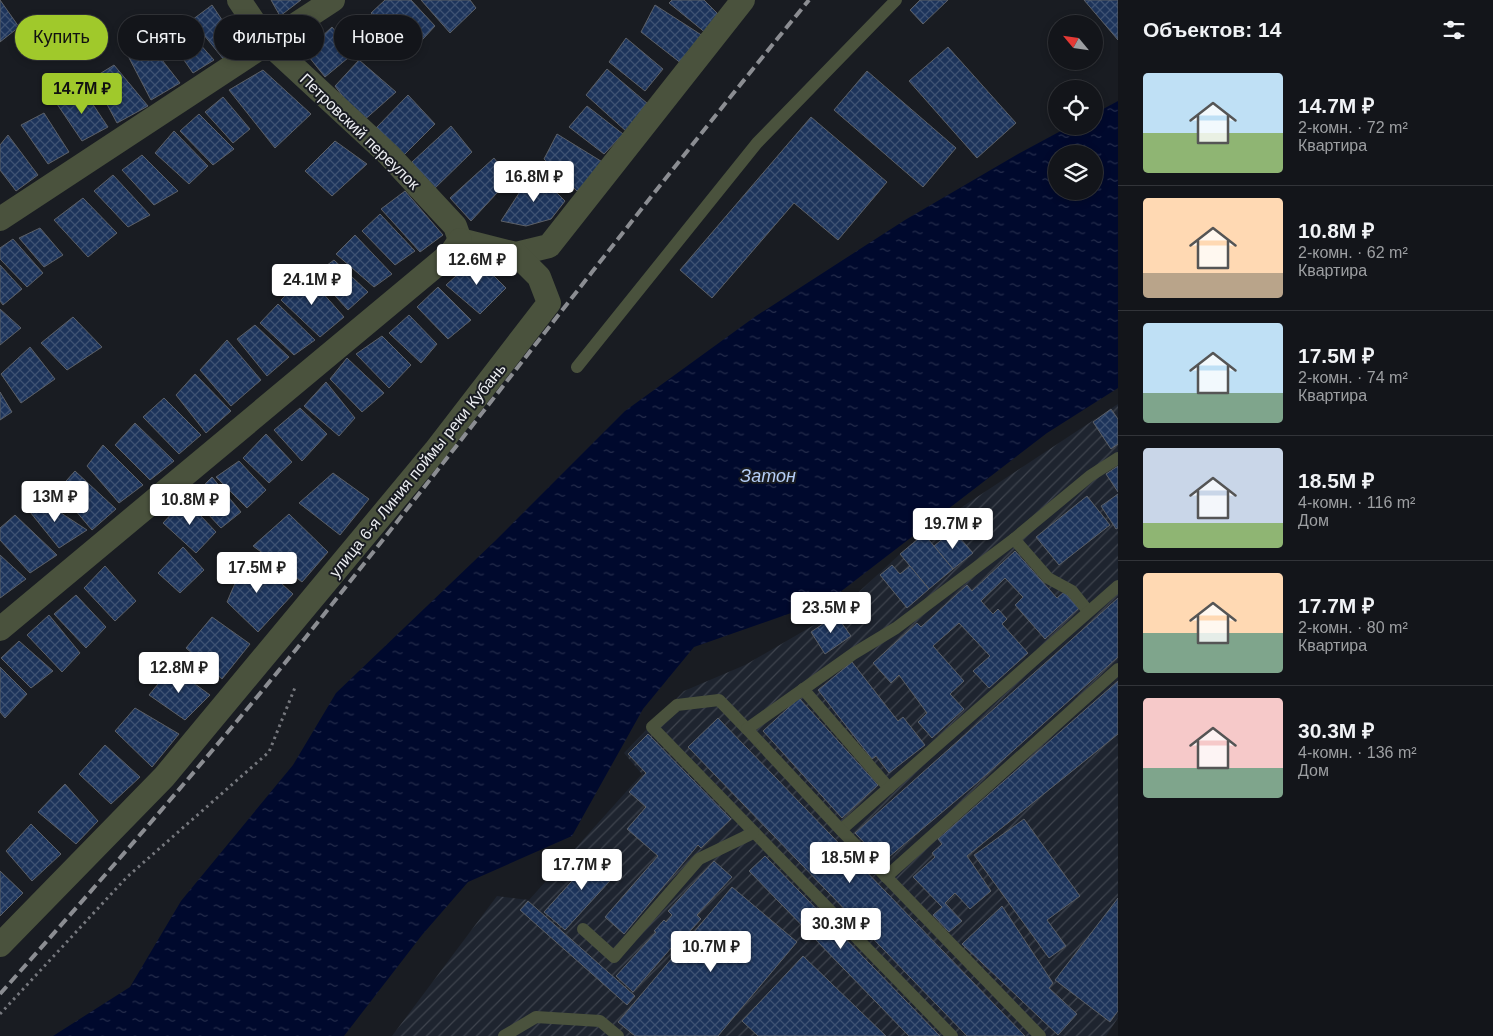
<!DOCTYPE html>
<html lang="ru">
<head>
<meta charset="utf-8">
<style>
  body { margin:0; font-family:Helvetica,sans-serif; background:#1c1e23; color:#f1f3f6; height:100vh; display:flex; flex-direction:column; font-size:19px; white-space:nowrap }
  * { box-sizing:border-box; margin:0 }
  p { font-size:16px; color:#9d9fa2 }
  .icon { flex:none; width:28px; height:28px; fill:none; stroke:currentColor; stroke-width:2; stroke-linecap:round; stroke-linejoin:round }
  .map { position:relative; flex:1; overflow:hidden }
  .details { display:flex; flex-direction:column; background:#13151a; width:375px }
  .details>* { flex:none }
  .hud { position:absolute; left:15px; top:15px; width:475px; height:45px; display:flex; gap:10px }
  .needle { width:32px; rotate:299deg }
  .tools { position:absolute; left:1048px; top:15px; display:grid; gap:10px }
  .tools a { display:grid; place-items:center; width:55px; height:55px; border-radius:50%; background:#13151a; box-shadow:0 2px 8px #0003,0 0 0 1px #323439; font-size:25px }
  .price { position:absolute; translate:-50% -42px; padding:0 11px; border-radius:5px; background:#fff; color:#222; font-size:16px; line-height:32px; filter:drop-shadow(0 1px 2px #0008) }
  .price::after { content:''; position:absolute; left:50%; top:30px; width:15px; height:11px; margin-left:-8px; background:inherit; clip-path:polygon(0 0,100% 0,50% 100%) }
  .price.selected { background:#a0c92b; color:#111 }
  ul { padding:0; list-style:none }
  li { display:flex; align-items:center; gap:15px; height:125px; padding:0 25px }
  li+li { border-top:1px solid #323439 }
  li span { display:grid; place-items:center; flex:none; width:140px; height:100px; border-radius:5px; color:#555 }
  li>.icon { margin-inline-start:auto }
  span .icon { width:60px; height:60px; fill:#fffc; stroke-width:1 }
  li b { font-size:21px }
  h2 { display:flex; justify-content:space-between; align-items:center; height:60px; padding:0 25px; font-size:21px }
  .chip { padding:0 18px; border-radius:22px; background:#13151a; box-shadow:0 2px 8px #0003,0 0 0 1px #323439; font-size:18px; line-height:45px }
  .chip.selected { background:#a0c92b; color:#111 }
  main { display:flex; flex:1; min-height:0 }
  .map>svg:first-child { display:block }
</style>
</head>
<body>
<main>
<div class="map">
<svg width="1118" height="1036" viewBox="0 0 1118 1036">
  <defs>
    <pattern id="industrial-furrows" width="10" height="10" patternUnits="userSpaceOnUse" patternTransform="scale(1.25)"><rect width="10" height="10" fill="#1e242f"/><path d="M-1 1l2-2M0 10L10 0M9 11l2-2" fill="none" stroke="#3f444e"/></pattern>
    <pattern id="water-ripples" width="26" height="14" patternUnits="userSpaceOnUse" patternTransform="scale(1.25)"><rect width="26" height="14" fill="#00092d"/><path d="M2 4q2-2 4 0t4 0M15 11q2-2 4 0t4 0" fill="none" stroke="#252d4c"/></pattern>
    <pattern id="building-cross-hatch" width="8" height="8" patternUnits="userSpaceOnUse" patternTransform="scale(1.25)"><rect width="8" height="8" fill="#1d345b"/><path d="M0 0l8 8M0 8l8-8" fill="none" stroke="#3e5273"/></pattern>
  </defs>
  <rect width="100%" height="100%" fill="#191c22"/>
  <path fill="url(#industrial-furrows)" d="M1118,404V1018L1106,1036H392L497,896L529,900L642,774L624,753L684,691L745,665L838,611L924,532Z"/>
  <path fill="url(#water-ripples)" fill-rule="evenodd" d="M1118,101V388L1047,433L831,599L694,647L643,709L572,836L468,882L422,935L344,1036H53L130,987L181,901L293,765L336,693L495,541L625,411L756,316L905,220L1018,154L1070,126H1094V114ZM1056,154H1094V191H1056Z"/>
  <g fill="url(#building-cross-hatch)" stroke="#5c6067">
    <path d="M0,0L19,27L0,42Z"/>
    <path d="M271,0H301L280,16Z"/>
    <path d="M385,0H411L435,26L412,51L371,13Z"/>
    <path d="M421,0H470L476,8L450,33Z"/>
    <path d="M672,0H704L719,15L707,34L669,3Z"/>
    <path d="M920,0H948L923,24L910,10Z"/>
    <path d="M1084,0H1118V40Z"/>
    <path d="M212,5L241,48L224,60L192,20Z"/>
    <path d="M655,5L703,36L682,64L641,32Z"/>
    <path d="M182,24L214,60L193,73L170,40Z"/>
    <path d="M332,27L354,53L325,77L305,52Z"/>
    <path d="M626,38L663,69L645,91L609,62Z"/>
    <path d="M148,42L180,83L151,100L127,54Z"/>
    <path d="M948,47L1016,123L977,158L909,81Z"/>
    <path d="M359,60L396,92L362,122L335,86Z"/>
    <path d="M114,65L148,106L117,123L93,78Z"/>
    <path d="M607,69L648,104L627,132L586,95Z"/>
    <path d="M263,70L311,114L275,148L229,90Z"/>
    <path d="M867,71L956,148L923,187L834,110Z"/>
    <path d="M82,88L108,127L82,141L57,104Z"/>
    <path d="M408,95L435,124L404,155L376,128Z"/>
    <path d="M223,97L250,129L233,143L205,112Z"/>
    <path d="M587,106L623,134L604,154L569,127Z"/>
    <path d="M44,113L69,152L48,164L21,125Z"/>
    <path d="M199,114L234,149L213,165L180,131Z"/>
    <path d="M811,117L887,182L838,240L794,203L712,298L680,270Z"/>
    <path d="M451,126L472,152L432,191L412,162Z"/>
    <path d="M174,131L208,166L189,184L155,153Z"/>
    <path d="M557,134L604,163L577,191L544,159Z"/>
    <path d="M8,135L38,175L16,191L0,170V145Z"/>
    <path d="M335,141L367,164L332,196L305,171Z"/>
    <path d="M142,155L178,191L154,205L122,170Z"/>
    <path d="M494,158L510,179L471,221L450,198Z"/>
    <path d="M534,170L565,201L551,219L526,226L501,221Z"/>
    <path d="M113,175L150,215L128,227L94,191Z"/>
    <path d="M405,191L443,235L420,252L381,209Z"/>
    <path d="M83,198L117,233L88,257L54,220Z"/>
    <path d="M380,214L415,251L395,265L362,231Z"/>
    <path d="M40,228L63,255L44,267L19,238Z"/>
    <path d="M355,235L392,274L374,287L336,254Z"/>
    <path d="M13,239L43,273L27,287L0,259V248Z"/>
    <path d="M476,258L506,288L480,314L446,285Z"/>
    <path d="M334,260L368,292L348,310L315,274Z"/>
    <path d="M0,265L22,289L3,305L0,301Z"/>
    <path d="M306,274L344,317L320,337L281,300Z"/>
    <path d="M438,287L471,320L448,339L417,307Z"/>
    <path d="M278,304L315,340L294,355L260,323Z"/>
    <path d="M0,309L21,328L0,345Z"/>
    <path d="M409,315L437,344L421,363L389,333Z"/>
    <path d="M73,317L102,347L67,370L41,343Z"/>
    <path d="M255,325L289,357L267,376L237,339Z"/>
    <path d="M382,336L411,365L389,388L356,354Z"/>
    <path d="M227,340L261,380L231,406L200,370Z"/>
    <path d="M30,347L55,379L21,403L1,374Z"/>
    <path d="M347,358L384,393L362,412L330,379Z"/>
    <path d="M195,374L231,411L206,433L176,395Z"/>
    <path d="M326,382L355,418L339,436L304,406Z"/>
    <path d="M0,392L12,412L0,420Z"/>
    <path d="M164,398L201,435L179,454L143,417Z"/>
    <path d="M300,408L327,434L302,461L274,430Z"/>
    <path d="M1111,409L1118,419V444L1111,449L1093,422Z"/>
    <path d="M135,423L174,461L150,480L115,445Z"/>
    <path d="M266,434L292,462L269,483L243,458Z"/>
    <path d="M103,445L143,485L119,503L87,466Z"/>
    <path d="M239,461L266,490L247,508L216,477Z"/>
    <path d="M1118,466V492L1106,474Z"/>
    <path d="M75,471L116,509L92,530L58,490Z"/>
    <path d="M333,473L369,499L340,535L299,503Z"/>
    <path d="M212,477L241,512L221,528L192,497Z"/>
    <path d="M1118,494V528L1116,529L1101,506Z"/>
    <path d="M1087,496L1110,525L1059,565L1036,537Z"/>
    <path d="M40,499L87,530L59,548L26,507Z"/>
    <path d="M185,499L216,532L196,553L163,523Z"/>
    <path d="M289,514L328,552L302,582L253,546Z"/>
    <path d="M15,515L57,555L30,573L0,540V528Z"/>
    <path d="M953,530L973,553L953,569L934,546Z"/>
    <path d="M924,534L953,569L929,589L900,554Z"/>
    <path d="M183,547L204,570L180,593L158,573Z"/>
    <path d="M1015,551L1057,598L1064,592L1079,608L1045,639L1015,605L1023,597L1005,578L981,601L993,614L998,609L1007,619L1002,624L1028,653L989,688L973,671L990,656L959,623L933,646L964,681L950,694L964,709L932,738L918,722L927,713L899,675L891,683L873,663L917,623L921,627L967,585L972,591Z"/>
    <path d="M248,553L293,594L258,632L227,602Z"/>
    <path d="M0,555L26,579L0,598Z"/>
    <path d="M892,565L900,574L910,566L929,589L907,608L880,575Z"/>
    <path d="M105,566L136,601L115,621L84,588Z"/>
    <path d="M76,595L106,627L86,648L54,614Z"/>
    <path d="M1118,598V657L978,782L883,862L855,833Z"/>
    <path d="M49,615L80,653L62,672L27,635Z"/>
    <path d="M836,615L851,636L825,654L811,632Z"/>
    <path d="M212,617L250,644L222,679L186,648Z"/>
    <path d="M19,641L53,671L31,688L1,658Z"/>
    <path d="M852,662L898,721L903,717L925,745L889,773L876,756L872,759L818,690Z"/>
    <path d="M0,667L27,694L5,718L0,712Z"/>
    <path d="M172,667L210,695L185,720L149,695Z"/>
    <path d="M1118,681V734L967,856L991,891L970,909L955,893L945,903L962,921L949,932L933,915L942,907L913,877L935,857L932,853L942,844L938,839Z"/>
    <path d="M799,698L878,785L842,818L763,731Z"/>
    <path d="M135,708L179,734L152,767L115,731Z"/>
    <path d="M718,718L1025,1036H967L688,747Z"/>
    <path d="M648,734L731,819L701,848L698,845L624,934L605,917L658,856L627,829L646,807L629,792L646,773L628,754Z"/>
    <path d="M105,745L140,777L111,804L79,774Z"/>
    <path d="M65,784L98,821L76,844L38,812Z"/>
    <path d="M1024,819L1080,896L1047,920L1066,946L1049,958L974,855Z"/>
    <path d="M31,824L61,854L32,881L6,851Z"/>
    <path d="M598,852L619,871L565,930L544,912Z"/>
    <path d="M765,856L940,1036H909L749,871Z"/>
    <path d="M714,861L732,877L697,915L701,919L674,949L672,947L633,992L616,976L656,932L654,931L664,920L666,922L672,915L668,911Z"/>
    <path d="M0,871L23,893L0,916Z"/>
    <path d="M732,887L797,942L718,1036H635L618,1022Z"/>
    <path d="M1118,898V1011L1110,1022L1055,980Z"/>
    <path d="M528,901L635,996L627,1005L520,910Z"/>
    <path d="M1002,906L1053,983L1049,988L1077,1014L1058,1035L962,944Z"/>
    <path d="M803,956L886,1036H758L742,1021Z"/>
  </g>
  <g fill="none" stroke-linecap="round" stroke-linejoin="round">
    <path stroke="#76787e" stroke-width="3" stroke-dasharray="2.5 4" stroke-linecap="butt" d="M0,1014L127,877L269,752L296,685"/>
    <g stroke="#4a523d" stroke-width="12">
      <path d="M577,367L757,143L896,0"/>
      <path d="M1014,539L1048,578L1072,591L1088,611"/>
      <path d="M803,689L889,788"/>
      <path d="M747,729L719,700L677,705L652,727L952,1036"/>
      <path d="M841,830L1118,586"/>
      <path d="M886,877L1118,669"/>
      <path d="M583,929L614,957L699,859L753,833"/>
      <path d="M504,1036L536,1017L600,1021L618,1036"/>
      <path d="M1040,1036L841,830L747,729L853,654L896,628L1014,539L1090,476L1118,458"/>
    </g>
    <g stroke="#4a523d" stroke-width="24">
      <path d="M239,0L268,43L389,155L455,226L460,240"/>
      <path d="M0,219L333,0"/>
      <path d="M460,240L516,254L549,246L743,0"/>
      <path d="M0,629L451,253L460,240"/>
      <path d="M0,945L164,777L435,451L549,303L539,277L516,254"/>
    </g>
    <path stroke="#8b8d92" stroke-width="4" stroke-dasharray="10 5" stroke-linecap="butt" d="M0,994C103,878 205,762 302,642C472,429 636,211 809,0"/>
  </g>
  <g text-anchor="middle" stroke-width="4" stroke-linejoin="round" paint-order="stroke">
    <g font-size="16" fill="#ebedf1" stroke="#191c22">
      <text transform="translate(360 131) rotate(44)" y="6">Петровский переулок</text>
      <text transform="translate(417 470) rotate(-51)" y="6">улица 6-я Линия поймы реки Кубань</text>
    </g>
    <g font-size="18" font-style="italic" fill="#b5cef7" stroke="#191c22">
      <text x="768" y="482">Затон</text>
    </g>
  </g>
</svg>
<div class="tools">
<a><svg class="needle" viewBox="-14 -14 28 28"><path d="M0-13l5 13h-10z" fill="#e53935"/><path d="M0 13l5-13h-10z" fill="#9d9fa2"/></svg></a>
<a><svg class="icon" aria-label="locate" viewBox="0 0 24 24"><circle cx="12" cy="12" r="6"/><path d="M12 2v4M12 18v4M2 12h4M18 12h4"/></svg></a>
<a><svg class="icon" aria-label="layers" viewBox="0 0 24 24"><path d="M12 4l9 5-9 5-9-5zM3 14l9 5 9-5"/></svg></a>
</div>
<b class="price selected" style="left:82px;top:115px">14.7M ₽</b>
<b class="price" style="left:534px;top:203px">16.8M ₽</b>
<b class="price" style="left:477px;top:286px">12.6M ₽</b>
<b class="price" style="left:312px;top:306px">24.1M ₽</b>
<b class="price" style="left:55px;top:523px">13M ₽</b>
<b class="price" style="left:190px;top:526px">10.8M ₽</b>
<b class="price" style="left:953px;top:550px">19.7M ₽</b>
<b class="price" style="left:257px;top:594px">17.5M ₽</b>
<b class="price" style="left:831px;top:634px">23.5M ₽</b>
<b class="price" style="left:179px;top:694px">12.8M ₽</b>
<b class="price" style="left:850px;top:884px">18.5M ₽</b>
<b class="price" style="left:582px;top:891px">17.7M ₽</b>
<b class="price" style="left:841px;top:950px">30.3M ₽</b>
<b class="price" style="left:711px;top:973px">10.7M ₽</b>
<div class="hud">
<a class="chip selected">Купить</a>
<a class="chip">Снять</a>
<a class="chip">Фильтры</a>
<a class="chip">Новое</a>
</div>
</div>
<section class="details">
<h2>Объектов: 14<svg class="icon" aria-label="filters" viewBox="0 0 24 24"><path d="M4 7h16M4 17h16"/><circle cx="9" cy="7" r="2"/><circle cx="15" cy="17" r="2"/></svg></h2>
<ul>
<li><span style="background:linear-gradient(#bfe0f5 60%,#8fb573 0)"><svg class="icon" aria-label="home" viewBox="0 0 24 24"><path d="M3 11l9-7 9 7M6 9v11h12V9"/></svg></span><div><b>14.7M ₽</b><p>2-комн. · 72 m²</p><p>Квартира</p></div></li>
<li><span style="background:linear-gradient(#ffd9b3 75%,#b9a48a 0)"><svg class="icon" aria-label="home" viewBox="0 0 24 24"><path d="M3 11l9-7 9 7M6 9v11h12V9"/></svg></span><div><b>10.8M ₽</b><p>2-комн. · 62 m²</p><p>Квартира</p></div></li>
<li><span style="background:linear-gradient(#bfe0f5 70%,#7fa58c 0)"><svg class="icon" aria-label="home" viewBox="0 0 24 24"><path d="M3 11l9-7 9 7M6 9v11h12V9"/></svg></span><div><b>17.5M ₽</b><p>2-комн. · 74 m²</p><p>Квартира</p></div></li>
<li><span style="background:linear-gradient(#c9d6e8 75%,#8fb573 0)"><svg class="icon" aria-label="home" viewBox="0 0 24 24"><path d="M3 11l9-7 9 7M6 9v11h12V9"/></svg></span><div><b>18.5M ₽</b><p>4-комн. · 116 m²</p><p>Дом</p></div></li>
<li><span style="background:linear-gradient(#ffd9b3 60%,#7fa58c 0)"><svg class="icon" aria-label="home" viewBox="0 0 24 24"><path d="M3 11l9-7 9 7M6 9v11h12V9"/></svg></span><div><b>17.7M ₽</b><p>2-комн. · 80 m²</p><p>Квартира</p></div></li>
<li><span style="background:linear-gradient(#f6c9c9 70%,#7fa58c 0)"><svg class="icon" aria-label="home" viewBox="0 0 24 24"><path d="M3 11l9-7 9 7M6 9v11h12V9"/></svg></span><div><b>30.3M ₽</b><p>4-комн. · 136 m²</p><p>Дом</p></div></li>
</ul>
</section>
</main>
</body>
</html>
